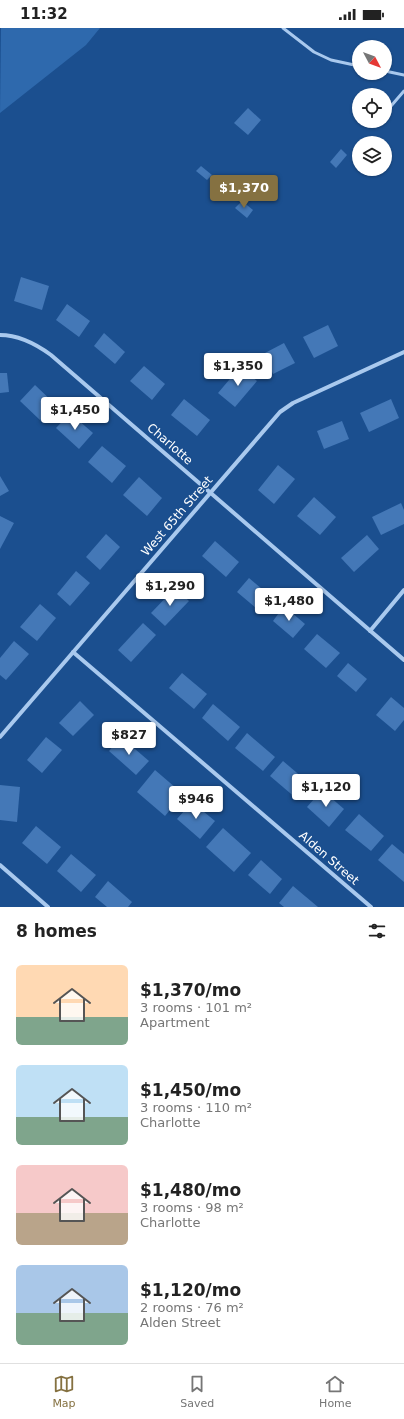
<!DOCTYPE html>
<html lang="en">
<head>
<meta charset="utf-8">
<style>
  body { margin:0; font-family:"DejaVu Sans",sans-serif; background:#f2f2f2; color:#222; height:100vh; display:flex; flex-direction:column; font-size:15px; white-space:nowrap }
  * { box-sizing:border-box; margin:0 }
  p { font-size:13px; color:#767676 }
  .icon { flex:none; width:22px; height:22px; fill:none; stroke:currentColor; stroke-width:2; stroke-linecap:round; stroke-linejoin:round }
  .map { position:relative; height:879px; overflow:hidden }
  .side { display:flex; flex-direction:column; background:#fff; flex:1 }
  .side>* { flex:none }
  .needle { width:26px; rotate:131deg }
  .buttons { position:absolute; left:352px; top:12px; display:grid; gap:8px }
  .buttons a { display:grid; place-items:center; width:40px; height:40px; border-radius:50%; background:#fff; box-shadow:0 1px 3px #0004; font-size:20px }
  .price { position:absolute; translate:-50% -34px; padding:0 9px; border-radius:4px; background:#fff; color:#222; font-size:13px; line-height:26px; filter:drop-shadow(0 1px 2px #0008) }
  .price::after { content:''; position:absolute; left:50%; top:24px; width:12px; height:9px; margin-left:-6px; background:inherit; clip-path:polygon(0 0,100% 0,50% 100%) }
  .price.on { background:#857141; color:#fff }
  ul { padding:0; list-style:none }
  li { display:flex; align-items:center; gap:12px; height:100px; padding:0 16px }
  li span { display:grid; place-items:center; flex:none; width:112px; height:80px; border-radius:6px; color:#555 }
  li>.icon { margin-inline-start:auto }
  span .icon { width:48px; height:48px; fill:#fffc; stroke-width:1 }
  li b { font-size:17px }
  h2 { display:flex; justify-content:space-between; align-items:center; height:48px; padding:0 16px; font-size:17px }
  .status { display:flex; justify-content:space-between; align-items:center; height:28px; padding:0 20px; background:#fff; direction:ltr }
  .status svg { height:11px; fill:currentColor }
  .menu { display:flex; justify-content:space-around; align-items:center; height:56px; border-top:1px solid #e0e0e0; background:#fff; font-size:11px; color:#767676 }
  .menu a { display:grid; justify-items:center; gap:2px }
  .menu .on { color:#857141 }
  .map>svg:first-child { display:block }
</style>
</head>
<body>
<div class="status"><b>11:32</b><svg viewBox="0 0 49 12"><path d="M0 12V9h3v3zM5 12V6h3v6zM10 12V3h3v9zM15 12V0h3v12zM26 1h20v11H26zM47 4h2v5h-2z"/></svg></div>
<div class="map">
<svg width="404" height="879" viewBox="0 0 404 879">
  <rect width="100%" height="100%" fill="#1b4f8f"/>
  <path fill="#2e69ad" d="M1,0H100L86,17L0,85Z"/>
  <g fill="#4478b7">
    <path d="M248,80L261,92L248,107L234,95Z"/>
    <path d="M341,121L347,127L336,140L330,134Z"/>
    <path d="M201,138L212,147L207,152L196,143Z"/>
    <path d="M242,173L253,182L247,190L235,180Z"/>
    <path d="M21,249L49,258L42,282L14,273Z"/>
    <path d="M67,276L90,293L79,309L56,292Z"/>
    <path d="M328,297L338,318L314,330L303,309Z"/>
    <path d="M104,305L125,324L115,336L94,318Z"/>
    <path d="M284,315L295,335L273,346L263,326Z"/>
    <path d="M144,338L165,356L152,372L130,353Z"/>
    <path d="M240,339L257,353L235,379L218,365Z"/>
    <path d="M0,345H7L9,364L0,365Z"/>
    <path d="M35,357L57,378L41,393L20,373Z"/>
    <path d="M184,371L210,392L197,408L171,387Z"/>
    <path d="M391,371L399,390L369,404L360,385Z"/>
    <path d="M70,385L93,405L79,421L56,400Z"/>
    <path d="M342,393L349,411L324,421L317,403Z"/>
    <path d="M102,418L126,438L112,455L88,434Z"/>
    <path d="M278,437L295,451L274,476L258,462Z"/>
    <path d="M0,448L9,463L0,468Z"/>
    <path d="M139,449L162,470L147,488L123,467Z"/>
    <path d="M314,469L336,489L320,507L297,488Z"/>
    <path d="M401,475L404,482V496L381,507L372,489Z"/>
    <path d="M0,488L14,495L0,521Z"/>
    <path d="M106,506L120,519L100,542L86,529Z"/>
    <path d="M367,507L379,521L354,544L341,530Z"/>
    <path d="M215,513L239,534L226,549L202,528Z"/>
    <path d="M76,543L90,555L70,578L57,566Z"/>
    <path d="M249,550L268,566L256,580L237,564Z"/>
    <path d="M175,560L189,573L165,598L151,585Z"/>
    <path d="M40,576L56,590L37,613L20,599Z"/>
    <path d="M284,578L305,596L293,610L273,593Z"/>
    <path d="M143,595L156,607L131,634L118,622Z"/>
    <path d="M317,606L340,625L326,640L304,621Z"/>
    <path d="M14,613L29,626L6,652L0,647V630Z"/>
    <path d="M348,635L367,651L356,664L337,648Z"/>
    <path d="M182,645L207,666L194,681L169,660Z"/>
    <path d="M391,669L404,680V692L395,703L376,687Z"/>
    <path d="M80,673L94,687L73,708L59,695Z"/>
    <path d="M213,676L240,699L228,713L202,690Z"/>
    <path d="M247,705L275,729L263,743L235,720Z"/>
    <path d="M46,709L62,722L42,745L27,732Z"/>
    <path d="M121,709L149,733L136,747L109,723Z"/>
    <path d="M283,733L310,756L297,771L270,748Z"/>
    <path d="M155,742L183,766L165,788L137,764Z"/>
    <path d="M0,757L20,759L17,794L0,792Z"/>
    <path d="M322,762L344,781L329,799L307,779Z"/>
    <path d="M192,774L215,793L200,811L177,791Z"/>
    <path d="M359,786L384,808L371,823L345,802Z"/>
    <path d="M36,798L61,819L47,836L22,815Z"/>
    <path d="M223,800L251,825L234,844L206,819Z"/>
    <path d="M392,816L404,826V854L378,832Z"/>
    <path d="M71,826L96,847L81,864L57,843Z"/>
    <path d="M261,832L282,851L270,866L248,847Z"/>
    <path d="M108,853L132,874L128,879H107L95,869Z"/>
    <path d="M293,858L318,879H284L279,875Z"/>
  </g>
  <g fill="none" stroke-linecap="round" stroke-linejoin="round">
    <g stroke="#a9c9ee" stroke-width="3">
      <path d="M283,0L314,24L331,32L359,38"/>
      <path d="M385,43L404,47"/>
      <path d="M385,85L404,63"/>
    </g>
    <g stroke="#a9c9ee" stroke-width="4">
      <path d="M0,307C19,307 36,316 51,327L404,632"/>
      <path d="M370,603L404,562"/>
      <path d="M73,624L371,879"/>
      <path d="M0,709L280,384L293,375L404,324"/>
      <path d="M0,837L48,879"/>
    </g>
  </g>
  <g text-anchor="middle" stroke-width="3" stroke-linejoin="round" paint-order="stroke">
    <g font-size="12" fill="#fff" stroke="#1b4f8f">
      <text transform="translate(170 416) rotate(41)" y="4">Charlotte</text>
      <text transform="translate(177 488) rotate(-49)" y="4">West 65th Street</text>
      <text transform="translate(329 830) rotate(41)" y="4">Alden Street</text>
    </g>
  </g>
</svg>
<div class="buttons">
<a><svg class="needle" viewBox="-14 -14 28 28"><path d="M0-13l5 13h-10z" fill="#e53935"/><path d="M0 13l5-13h-10z" fill="#767676"/></svg></a>
<a><svg class="icon" aria-label="locate" viewBox="0 0 24 24"><circle cx="12" cy="12" r="6"/><path d="M12 2v4M12 18v4M2 12h4M18 12h4"/></svg></a>
<a><svg class="icon" aria-label="layers" viewBox="0 0 24 24"><path d="M12 4l9 5-9 5-9-5zM3 14l9 5 9-5"/></svg></a>
</div>
<b class="price on" style="left:244px;top:181px">$1,370</b>
<b class="price" style="left:238px;top:359px">$1,350</b>
<b class="price" style="left:75px;top:403px">$1,450</b>
<b class="price" style="left:170px;top:579px">$1,290</b>
<b class="price" style="left:289px;top:594px">$1,480</b>
<b class="price" style="left:129px;top:728px">$827</b>
<b class="price" style="left:326px;top:780px">$1,120</b>
<b class="price" style="left:196px;top:792px">$946</b>
</div>
<section class="side">
<h2>8 homes<svg class="icon" aria-label="filters" viewBox="0 0 24 24"><path d="M4 7h16M4 17h16"/><circle cx="9" cy="7" r="2"/><circle cx="15" cy="17" r="2"/></svg></h2>
<ul>
<li><span style="background:linear-gradient(#ffd9b3 65%,#7fa58c 0)"><svg class="icon" aria-label="home" viewBox="0 0 24 24"><path d="M3 11l9-7 9 7M6 9v11h12V9"/></svg></span><div><b>$1,370/mo</b><p>3 rooms · 101 m²</p><p>Apartment</p></div></li>
<li><span style="background:linear-gradient(#bfe0f5 65%,#7fa58c 0)"><svg class="icon" aria-label="home" viewBox="0 0 24 24"><path d="M3 11l9-7 9 7M6 9v11h12V9"/></svg></span><div><b>$1,450/mo</b><p>3 rooms · 110 m²</p><p>Charlotte</p></div></li>
<li><span style="background:linear-gradient(#f6c9c9 60%,#b9a48a 0)"><svg class="icon" aria-label="home" viewBox="0 0 24 24"><path d="M3 11l9-7 9 7M6 9v11h12V9"/></svg></span><div><b>$1,480/mo</b><p>3 rooms · 98 m²</p><p>Charlotte</p></div></li>
<li><span style="background:linear-gradient(#a9c7e8 60%,#7fa58c 0)"><svg class="icon" aria-label="home" viewBox="0 0 24 24"><path d="M3 11l9-7 9 7M6 9v11h12V9"/></svg></span><div><b>$1,120/mo</b><p>2 rooms · 76 m²</p><p>Alden Street</p></div></li>
</ul>
</section>
<nav class="menu">
<a class="on"><svg class="icon" aria-label="map" viewBox="0 0 24 24"><path d="M3 6l6-2 6 2 6-2v14l-6 2-6-2-6 2zM9 4v14M15 6v14"/></svg>Map</a>
<a><svg class="icon" aria-label="saved" viewBox="0 0 24 24"><path d="M7 4h10v16l-5-4-5 4z"/></svg>Saved</a>
<a><svg class="icon" aria-label="home" viewBox="0 0 24 24"><path d="M3 11l9-7 9 7M6 9v11h12V9"/></svg>Home</a>
</nav>
</body>
</html>
